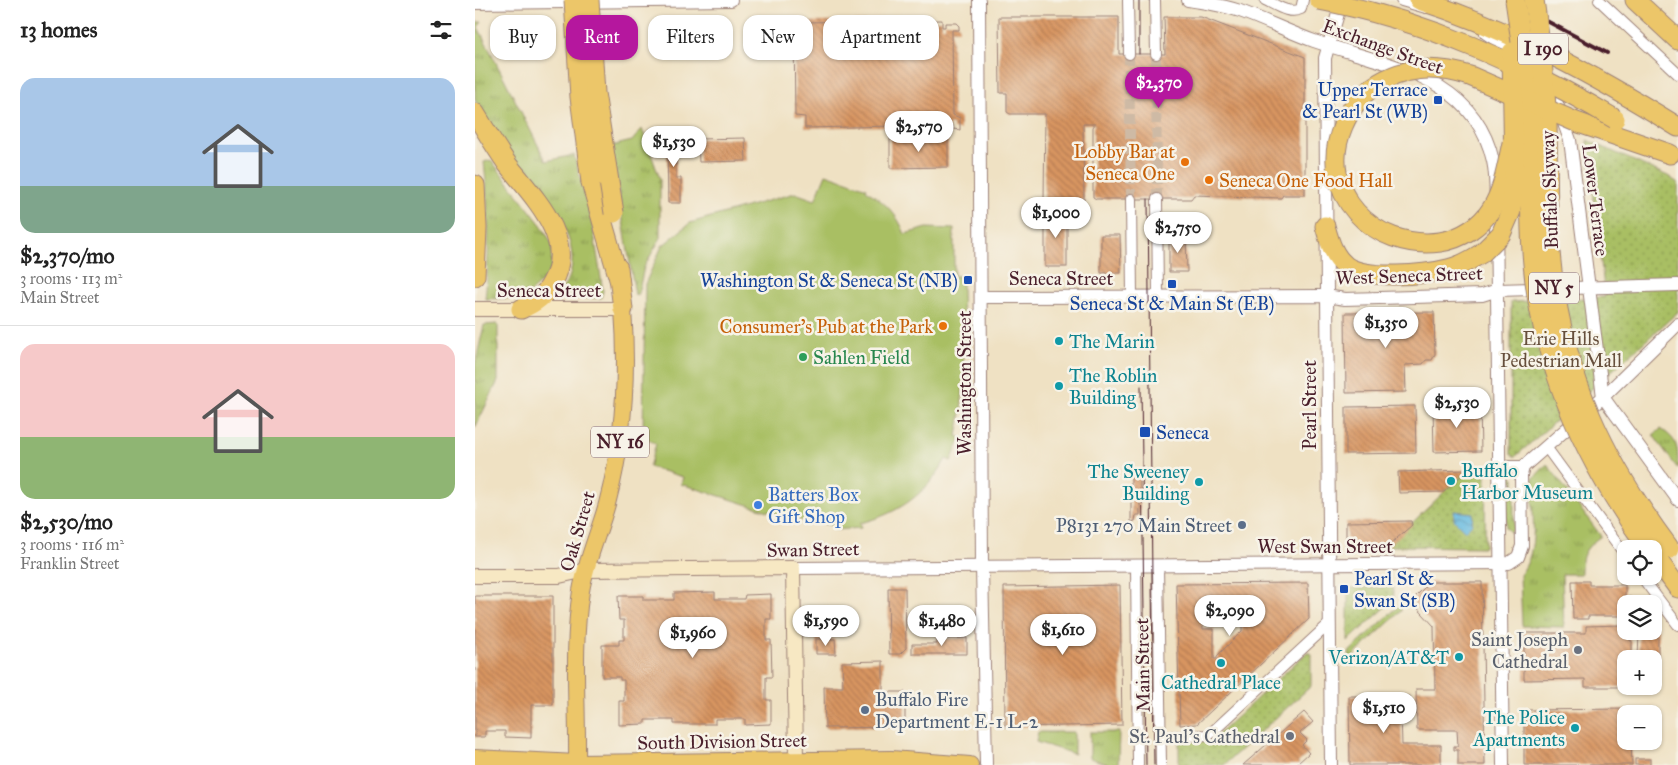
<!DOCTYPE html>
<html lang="en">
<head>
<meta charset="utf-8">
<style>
  body { margin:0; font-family:"IM FELL Great Primer",serif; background:#f2f2f2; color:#222; height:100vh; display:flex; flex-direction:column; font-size:19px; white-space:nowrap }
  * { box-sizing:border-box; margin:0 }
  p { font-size:16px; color:#767676 }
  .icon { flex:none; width:28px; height:28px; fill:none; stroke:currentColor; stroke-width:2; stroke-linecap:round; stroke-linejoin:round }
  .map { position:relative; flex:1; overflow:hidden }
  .drawer { display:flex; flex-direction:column; background:#fff; width:475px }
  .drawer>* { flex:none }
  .banner { position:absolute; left:15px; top:15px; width:475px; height:45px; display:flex; gap:10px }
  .fabs { position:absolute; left:1142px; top:540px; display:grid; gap:10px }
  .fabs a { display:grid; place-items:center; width:45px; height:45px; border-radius:10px; background:#fff; box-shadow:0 1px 4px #0004; font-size:25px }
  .price { position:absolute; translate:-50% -42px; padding:0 11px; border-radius:18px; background:#fff; color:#222; font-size:16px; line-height:32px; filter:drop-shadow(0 1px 2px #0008) }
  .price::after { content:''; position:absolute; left:50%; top:30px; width:15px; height:11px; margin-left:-8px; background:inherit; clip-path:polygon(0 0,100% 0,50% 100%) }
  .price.current { background:#b5179e; color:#fff }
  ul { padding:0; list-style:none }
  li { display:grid; align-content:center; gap:10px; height:265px; padding:0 20px }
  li+li { border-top:1px solid #e0e0e0 }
  li span { display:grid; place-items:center; height:155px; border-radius:15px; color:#555 }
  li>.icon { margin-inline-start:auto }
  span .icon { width:90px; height:90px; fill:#fffc; stroke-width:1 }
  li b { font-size:21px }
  h2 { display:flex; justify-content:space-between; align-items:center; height:60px; padding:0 20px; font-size:21px }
  .chip { padding:0 18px; border-radius:15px; background:#fff; box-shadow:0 1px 4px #0004; font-size:18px; line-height:45px }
  .chip.current { background:#b5179e; color:#fff }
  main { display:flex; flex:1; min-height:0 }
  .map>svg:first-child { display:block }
</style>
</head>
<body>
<main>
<section class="drawer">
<h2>13 homes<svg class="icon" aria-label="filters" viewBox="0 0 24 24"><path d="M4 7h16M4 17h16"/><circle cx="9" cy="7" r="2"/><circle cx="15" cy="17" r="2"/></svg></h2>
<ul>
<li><span style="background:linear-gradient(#a9c7e8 70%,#7fa58c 0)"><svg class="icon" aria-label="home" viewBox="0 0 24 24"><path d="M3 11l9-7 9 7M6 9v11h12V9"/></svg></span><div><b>$2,370/mo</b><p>3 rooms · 113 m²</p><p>Main Street</p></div></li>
<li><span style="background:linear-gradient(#f6c9c9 60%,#8fb573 0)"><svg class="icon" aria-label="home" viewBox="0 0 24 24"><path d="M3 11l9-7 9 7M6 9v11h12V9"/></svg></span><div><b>$2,530/mo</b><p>3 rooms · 116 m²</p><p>Franklin Street</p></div></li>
</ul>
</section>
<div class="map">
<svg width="1203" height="765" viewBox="0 0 1203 765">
  <defs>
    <pattern id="grass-tufts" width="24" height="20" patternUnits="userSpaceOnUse" patternTransform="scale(1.25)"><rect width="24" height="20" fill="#a9bf63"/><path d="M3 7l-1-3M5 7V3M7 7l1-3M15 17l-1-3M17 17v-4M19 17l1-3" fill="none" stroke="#8c9b52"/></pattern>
    <pattern id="park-dots" width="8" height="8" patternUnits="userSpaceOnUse" patternTransform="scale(1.25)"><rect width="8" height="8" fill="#a9bf63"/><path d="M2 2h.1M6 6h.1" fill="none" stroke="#8c9b52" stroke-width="1.8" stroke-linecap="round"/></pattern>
    <pattern id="water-waves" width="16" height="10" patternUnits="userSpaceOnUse" patternTransform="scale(1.25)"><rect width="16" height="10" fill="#64b9e0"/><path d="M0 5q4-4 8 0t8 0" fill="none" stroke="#5496b6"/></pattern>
    <pattern id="building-back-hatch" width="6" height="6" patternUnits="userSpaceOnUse" patternTransform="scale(1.25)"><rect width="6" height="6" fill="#d89561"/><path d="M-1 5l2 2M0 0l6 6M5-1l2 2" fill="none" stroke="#b17950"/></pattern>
  </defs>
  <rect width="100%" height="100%" fill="#f7f3e8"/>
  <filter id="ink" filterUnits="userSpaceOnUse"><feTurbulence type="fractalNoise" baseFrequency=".02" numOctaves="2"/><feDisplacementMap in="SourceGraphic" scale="10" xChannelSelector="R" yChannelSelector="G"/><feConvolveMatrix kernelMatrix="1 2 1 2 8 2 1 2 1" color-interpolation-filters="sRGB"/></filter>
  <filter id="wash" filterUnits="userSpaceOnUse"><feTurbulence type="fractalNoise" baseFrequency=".0096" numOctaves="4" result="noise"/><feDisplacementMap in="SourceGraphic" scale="20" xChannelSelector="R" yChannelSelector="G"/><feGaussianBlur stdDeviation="1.12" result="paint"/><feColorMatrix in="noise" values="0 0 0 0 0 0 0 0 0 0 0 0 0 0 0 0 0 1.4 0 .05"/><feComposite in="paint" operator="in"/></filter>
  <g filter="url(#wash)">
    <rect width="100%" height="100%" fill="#efe1c3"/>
    <g fill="url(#grass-tufts)" stroke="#7a6f47">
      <path d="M0,22H7L3,27L71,161L99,155L117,221L128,291L126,298L84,299L83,294C87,289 92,283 94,278C111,230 54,181 29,146C19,133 11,118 2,104L0,99Z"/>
      <path d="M167,129L185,179V239L169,267L163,295H160L136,146L157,141Z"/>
      <path d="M16,160L67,226L77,244L76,269L66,283L48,298L10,299C15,253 14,208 9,162Z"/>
      <path d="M23,324V381L0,428V365L9,325Z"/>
      <path d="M1186,429C1203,440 1203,447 1203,469L1178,435Z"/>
      <path d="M1072,464L1126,536C1110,548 1106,554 1106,574H1087L1089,627L1047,626L1045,575C1065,550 1057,511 1056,481Z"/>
      <path d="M1035,474L1039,478V528L1036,533L1031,528V478Z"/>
      <path d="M926,604V611L879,655V666L874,665V652Z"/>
      <path d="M563,732H599V754L561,742Z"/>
      <path d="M615,732H644L643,765H635L615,758Z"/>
    </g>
    <g fill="url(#park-dots)" stroke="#7a6f47">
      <path d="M1112,140L1193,176L1203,183V312L1040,457L1036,454V302L1130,297Z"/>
      <path d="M992,470H1011L1010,547L913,546Z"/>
      <path d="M918,587V601L873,641V588Z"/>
      <path d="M832,652L836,654V686L749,765H704V742L736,741Z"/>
    </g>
    <path fill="#a9bf63" stroke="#7a6f47" d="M351,174L392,188L391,190C410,203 422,213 430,234L452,228L479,229V276H487C487,329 493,385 482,436L486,438L476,461L471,459C452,494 423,514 385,523L386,528L360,530V526L319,519L206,484L208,477L174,467L181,444L168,436L170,284L187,246L215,223L320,193L340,200Z"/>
    <path fill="url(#water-waves)" stroke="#576c86" d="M979,511L998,513L997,524L990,531L979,520Z"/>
    <g id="blocks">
      <g fill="url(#building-back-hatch)" fill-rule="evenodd">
        <path d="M524,17H644V54H690L689,17H726L830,57V195H808L806,198L719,195L716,199H621L618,197V127L620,124H608L609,200H569L570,114H535L532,112V93H525Z"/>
        <path d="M467,20V27H470V23H481L484,26V30H477L478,115L485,118V130L478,129V125H474V129H468V125L330,128V117L320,116L319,31L329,32V22Z"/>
        <path d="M192,136H210V150H201V178H206V203H193Z"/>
        <path d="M270,138L271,161L224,162L223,139Z"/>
        <path d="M415,139H473V167L415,168Z"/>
        <rect x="570" y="210" width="22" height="57"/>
        <path d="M626,235H645L646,273H626Z"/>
        <path d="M694,235H711L712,272H694Z"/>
        <path d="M959,312L960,354L957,360H951L948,364L930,365L931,392L871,393L870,313Z"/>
        <path d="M940,406L941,453L871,454V407Z"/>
        <path d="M958,406H1005L1006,451L959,452Z"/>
        <path d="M992,470L969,492L924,493L923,472Z"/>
        <path d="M656,477H665V515H661L660,521L656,522Z"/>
        <path d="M936,521L937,525L913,546L871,547V522Z"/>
        <path d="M1097,581H1114V585H1150V597H1156V602H1160V604H1151V631H1179V628H1183V659L1163,658L1164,633H1155V641H1157V659H1151L1149,687H1110V679L1049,680V633H1111V626L1148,625V616H1113V619H1098Z"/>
        <path d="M955,582H1007L1010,765H983V750H979V746H983L982,730H942L941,689H960L959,626L936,601Z"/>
        <path d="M833,583L834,619L722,724L705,725L701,584ZM727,620H767V631L742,656V659H739V629H728Z"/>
        <path d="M645,585L647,725L530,727L529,587Z"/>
        <path d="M413,588H430L431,648L425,654H414Z"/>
        <path d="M240,592V599H269L270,595L296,594V619H291V640H296L297,677H291V700H296V724L270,725V719H240V724H199V720H170V724L144,725V701H149V680H145V677H127V645H144V640H149V620H144L143,596H168V600H199V593Z"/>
        <path d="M0,596H78V705H56V738L30,737V731H10V737H0Z"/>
        <path d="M492,638V654H437V644H462V639Z"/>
        <path d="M341,639H360L361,654H341Z"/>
        <path d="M408,661V692H430V727L350,728L349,687H368L367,662Z"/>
        <path d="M874,696H935V712H926L927,745H966V765H875Z"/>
        <path d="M1156,709V714H1151V741H1156L1157,765H1049V710Z"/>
        <path d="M829,712L838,722L825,733L832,740L827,745L834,753L823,763L825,765H768Z"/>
        <rect x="1160" y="759" width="15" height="6"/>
      </g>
    </g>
  </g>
  <g filter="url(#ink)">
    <use href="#blocks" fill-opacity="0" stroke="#9c8077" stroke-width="1"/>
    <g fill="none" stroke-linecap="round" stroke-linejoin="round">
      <g stroke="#cebaa5" stroke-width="10" stroke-dasharray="10 5" stroke-linecap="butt">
        <path d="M654,54L656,199"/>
        <path d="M681,54L682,199"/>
      </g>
      <g stroke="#9c8077" stroke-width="12">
        <g id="minor">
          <path d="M653,0L654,54"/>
          <path d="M680,0L681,54"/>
          <path d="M790,0C801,5 814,15 826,9L828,0"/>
          <path d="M1124,0L1203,74"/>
          <path d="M656,199L657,297"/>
          <path d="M682,199L683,296"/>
          <path d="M1071,447L1151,556"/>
          <path d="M661,565L663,765"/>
          <path d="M683,565L686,765"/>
          <path d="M1166,576L1203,625"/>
          <path d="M686,737L734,735L854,624"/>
        </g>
      </g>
      <g stroke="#9c8077" stroke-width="14">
        <g id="tertiary">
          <path d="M504,0L507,566L511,765"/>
          <path d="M713,0C730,3 748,5 765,11C790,20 814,32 839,41C909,65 999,74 1018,161C1022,178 1020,199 1021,217L1028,765"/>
          <path d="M927,0L951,7"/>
          <path d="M0,3L256,0"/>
          <path d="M1011,33L1044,55"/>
          <path d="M1072,84L1081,101L1095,140L1128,397L1203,500"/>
          <path d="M507,297L851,296L870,299L1007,295L1023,290L1203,285"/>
          <path d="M1024,467H1048"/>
          <path d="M318,568L1034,563L1043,557L1047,546L1046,475L1048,467L1128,397L1203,324"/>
          <path d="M856,765L850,58L867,0"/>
        </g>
      </g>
      <g stroke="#9c8077" stroke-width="16">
        <g id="secondary">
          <path d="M0,309H148"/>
          <path d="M0,576H84L111,570L318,568L321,759"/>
        </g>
      </g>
      <g stroke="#9c8077" stroke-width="18">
        <g id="trunk">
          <path d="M0,758L102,763L416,759L495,765"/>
          <path d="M102,765C103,707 97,649 106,591C111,561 124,533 132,504C149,440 153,375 148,309"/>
        </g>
      </g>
      <g stroke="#9c8077" stroke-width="21">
        <g id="motorway">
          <path d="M944,0C1037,30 1121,76 1203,127"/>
          <path d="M1160,0L1203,40"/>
          <path d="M0,113C11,131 21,148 33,165C58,197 102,239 77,282C70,296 60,303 46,309"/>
          <path d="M1101,122L1195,154"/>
          <path d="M116,182L144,279"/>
          <path d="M0,185L2,228L0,276"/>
          <path d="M850,226C854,240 858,256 871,266C891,280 950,275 973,269C986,266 996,260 1007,253"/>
          <path d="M143,268L148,309"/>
          <path d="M1179,555L1203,588"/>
        </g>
      </g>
      <use href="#minor" stroke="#fff" stroke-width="10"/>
      <use href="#tertiary" stroke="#fff" stroke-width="12"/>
      <use href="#secondary" stroke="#f7e8c3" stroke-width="14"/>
      <use href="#trunk" stroke="#ecc669" stroke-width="16"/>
      <use href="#motorway" stroke="#ecc669" stroke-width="19"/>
      <g stroke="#4a1f2b" stroke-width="1">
        <path d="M664,54V0"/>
        <path d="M673,199L679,765"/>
        <path d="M666,386L671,765"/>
      </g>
      <path stroke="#4a1f2b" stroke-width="4" d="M1032,0L1132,53"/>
      <g stroke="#9c8077" stroke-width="21" stroke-linecap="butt">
        <g id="motorway-bridge">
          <path d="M99,0L105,97L116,182"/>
          <path d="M114,0L120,93L139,213"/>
          <path d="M844,0C950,20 1047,64 1140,119"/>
          <path d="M1040,0C1047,46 1053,92 1055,139C1056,181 1054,223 1058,264C1068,369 1112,465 1174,549"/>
          <path d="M1059,0C1065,41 1070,82 1072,124C1073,173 1071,222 1077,271C1090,379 1130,462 1195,549"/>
          <path d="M1037,143C1032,165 1029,189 1017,208C1006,226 986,239 965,242C899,251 840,192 868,126C875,110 883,97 898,87C928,66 960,65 995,76L1101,122"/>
          <path d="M1007,253L1026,234L1036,211L1037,199L1039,174L1037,52"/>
        </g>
      </g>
      <use href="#motorway-bridge" stroke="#ecc669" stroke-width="19"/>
    </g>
  </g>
  <g fill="#1a4fb4" stroke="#f7f3e8" stroke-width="2">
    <rect x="958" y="95" width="10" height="10" rx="2.5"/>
    <rect x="488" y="275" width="10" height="10" rx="2.5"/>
    <rect x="692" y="279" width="10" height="10" rx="2.5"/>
    <rect x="664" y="426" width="12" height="12" rx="2.5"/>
    <rect x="864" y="584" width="10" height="10" rx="2.5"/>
  </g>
  <g fill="#e8710a" stroke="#f7f3e8" stroke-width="2">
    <circle cx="710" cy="162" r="5"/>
    <circle cx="734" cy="180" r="5"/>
    <circle cx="468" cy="326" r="5"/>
  </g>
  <g fill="#0f9aa8" stroke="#f7f3e8" stroke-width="2">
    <circle cx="584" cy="341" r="5"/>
    <circle cx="584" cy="386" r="5"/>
    <circle cx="976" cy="481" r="5"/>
    <circle cx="724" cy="482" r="5"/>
    <circle cx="984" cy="657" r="5"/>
    <circle cx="746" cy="663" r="5"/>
    <circle cx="1100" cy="728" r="5"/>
  </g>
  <circle fill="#2e9e5b" stroke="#f7f3e8" stroke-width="2" cx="328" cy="357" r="5"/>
  <circle fill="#3f7fe0" stroke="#f7f3e8" stroke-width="2" cx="283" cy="505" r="5"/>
  <g fill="#5c6f8a" stroke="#f7f3e8" stroke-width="2">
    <circle cx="767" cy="525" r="5"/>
    <circle cx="390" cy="710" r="5"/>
  </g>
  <g fill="#6b7280" stroke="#f7f3e8" stroke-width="2">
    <circle cx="1103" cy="650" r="5"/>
    <circle cx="815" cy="736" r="5"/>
  </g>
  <g text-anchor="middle" stroke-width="5" stroke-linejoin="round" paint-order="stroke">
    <g fill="#f7f3e8" stroke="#7e5f64" stroke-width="1">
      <rect x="1043" y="33.5" width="50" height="31" rx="4"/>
      <rect x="1054" y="272.5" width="50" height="31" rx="4"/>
      <rect x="116" y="426.5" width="58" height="31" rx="4"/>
    </g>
    <g font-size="18" font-weight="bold" fill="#4a1f2b">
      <text x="1068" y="55">I 190</text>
      <text x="1079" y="294">NY 5</text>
      <text x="145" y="448">NY 16</text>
    </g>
    <g font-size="19" fill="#4a1f2b" stroke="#f7f3e8">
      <text transform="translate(908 46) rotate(20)" y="7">Exchange Street</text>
      <text transform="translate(1074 190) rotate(-92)" y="7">Buffalo Skyway</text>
      <text transform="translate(1121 200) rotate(83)" y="7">Lower Terrace</text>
      <text transform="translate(934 275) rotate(-2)" y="7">West Seneca Street</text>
      <text x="586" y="285">Seneca Street</text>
      <text x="74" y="297">Seneca Street</text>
      <text transform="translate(489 383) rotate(-90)" y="7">Washington Street</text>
      <text transform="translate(834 405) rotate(-90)" y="7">Pearl Street</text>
      <text transform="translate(102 531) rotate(-74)" y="7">Oak Street</text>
      <text x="850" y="553">West Swan Street</text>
      <text transform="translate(338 549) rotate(-1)" y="7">Swan Street</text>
      <text transform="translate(667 665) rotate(-91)" y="7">Main Street</text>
      <text transform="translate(247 741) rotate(-1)" y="7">South Division Street</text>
    </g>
    <g font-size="19" fill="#164399" stroke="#f7f3e8" text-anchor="end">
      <text x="953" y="96">Upper Terrace<tspan x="953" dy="22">&amp; Pearl St (WB)</tspan></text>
      <text x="483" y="287">Washington St &amp; Seneca St (NB)</text>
      <text x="697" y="310" text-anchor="middle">Seneca St &amp; Main St (EB)</text>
      <text x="681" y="439" text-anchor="start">Seneca</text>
      <text x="879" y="585" text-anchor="start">Pearl St &amp;<tspan x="879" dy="22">Swan St (SB)</tspan></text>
    </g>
    <g font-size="19" fill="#c56008" stroke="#f7f3e8" text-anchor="end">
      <text x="700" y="158">Lobby Bar at<tspan x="700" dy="22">Seneca One</tspan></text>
      <text x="744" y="187" text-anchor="start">Seneca One Food Hall</text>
      <text x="458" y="333">Consumer's Pub at the Park</text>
    </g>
    <g font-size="19" fill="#664f3c" stroke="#f7f3e8">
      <text x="1086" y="345">Erie Hills<tspan x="1086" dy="22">Pedestrian Mall</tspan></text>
    </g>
    <g font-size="19" fill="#0d838f" stroke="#f7f3e8" text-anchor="start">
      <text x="594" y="348">The Marin</text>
      <text x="594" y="382">The Roblin<tspan x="594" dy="22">Building</tspan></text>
      <text x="986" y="477">Buffalo<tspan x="986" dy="22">Harbor Museum</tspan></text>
      <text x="714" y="478" text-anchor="end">The Sweeney<tspan x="714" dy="22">Building</tspan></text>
      <text x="974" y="664" text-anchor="end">Verizon/AT&amp;T</text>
      <text x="746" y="689" text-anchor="middle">Cathedral Place</text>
      <text x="1090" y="724" text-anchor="end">The Police<tspan x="1090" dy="22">Apartments</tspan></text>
    </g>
    <g font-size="19" fill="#27864d" stroke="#f7f3e8" text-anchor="start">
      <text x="338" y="364">Sahlen Field</text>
    </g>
    <g font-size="19" fill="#366cbe" stroke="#f7f3e8" text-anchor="start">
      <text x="293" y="501">Batters Box<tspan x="293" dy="22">Gift Shop</tspan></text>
    </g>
    <g font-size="19" fill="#4e5e75" stroke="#f7f3e8" text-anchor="end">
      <text x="757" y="532">P8131 270 Main Street</text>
      <text x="400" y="706" text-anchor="start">Buffalo Fire<tspan x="400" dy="22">Department E-1 L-2</tspan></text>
    </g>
    <g font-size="19" fill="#5b616d" stroke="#f7f3e8" text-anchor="end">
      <text x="1093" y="646">Saint Joseph<tspan x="1093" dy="22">Cathedral</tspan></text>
      <text x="805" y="743">St. Paul's Cathedral</text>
    </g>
  </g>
</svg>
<div class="fabs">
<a><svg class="icon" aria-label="locate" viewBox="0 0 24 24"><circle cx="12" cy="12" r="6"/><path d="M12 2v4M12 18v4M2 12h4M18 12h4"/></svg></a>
<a><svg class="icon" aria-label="layers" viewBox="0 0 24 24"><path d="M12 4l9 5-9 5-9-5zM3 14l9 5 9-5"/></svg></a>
<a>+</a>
<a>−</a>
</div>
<b class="price current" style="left:684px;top:109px">$2,370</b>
<b class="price" style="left:444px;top:153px">$2,570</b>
<b class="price" style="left:199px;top:168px">$1,530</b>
<b class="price" style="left:581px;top:239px">$1,000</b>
<b class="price" style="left:703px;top:254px">$2,750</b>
<b class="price" style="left:911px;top:349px">$1,350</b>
<b class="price" style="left:982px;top:429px">$2,530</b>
<b class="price" style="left:755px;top:637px">$2,090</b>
<b class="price" style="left:351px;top:647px">$1,590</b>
<b class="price" style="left:467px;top:647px">$1,480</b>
<b class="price" style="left:588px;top:656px">$1,610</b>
<b class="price" style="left:218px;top:659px">$1,960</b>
<b class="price" style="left:909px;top:734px">$1,510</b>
<div class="banner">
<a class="chip">Buy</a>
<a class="chip current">Rent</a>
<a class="chip">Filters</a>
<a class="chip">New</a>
<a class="chip">Apartment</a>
</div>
</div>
</main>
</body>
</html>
